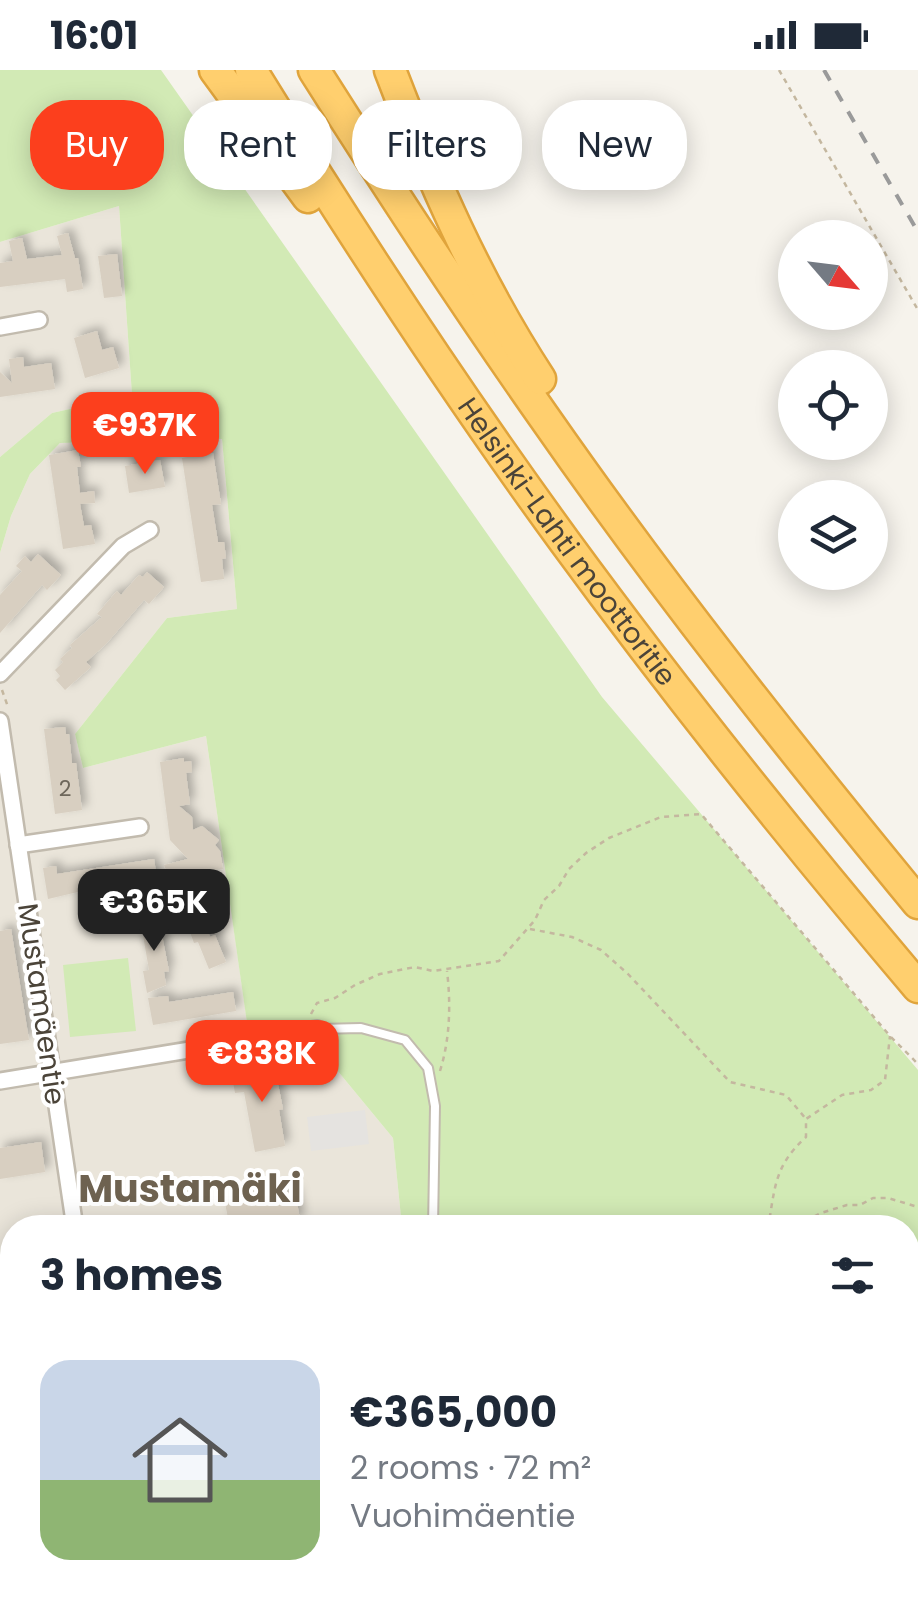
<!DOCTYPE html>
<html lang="en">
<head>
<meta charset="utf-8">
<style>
  body { margin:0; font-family:Poppins,sans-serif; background:#f6f6f7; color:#1f2937; height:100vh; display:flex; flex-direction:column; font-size:38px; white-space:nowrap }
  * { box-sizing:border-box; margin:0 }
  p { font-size:32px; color:#747a83 }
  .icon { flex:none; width:55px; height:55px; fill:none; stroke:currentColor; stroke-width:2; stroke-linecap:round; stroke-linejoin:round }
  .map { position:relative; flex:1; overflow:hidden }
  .details { position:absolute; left:0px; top:1145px; width:920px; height:390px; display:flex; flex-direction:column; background:#fff; border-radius:40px 40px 0 0; box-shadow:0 5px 25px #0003 }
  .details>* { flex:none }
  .guide { position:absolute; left:30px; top:30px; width:860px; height:90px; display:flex; gap:20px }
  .needle { width:65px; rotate:118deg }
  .tools { position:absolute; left:778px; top:150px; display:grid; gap:20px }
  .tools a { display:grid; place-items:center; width:110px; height:110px; border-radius:50%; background:#fff; box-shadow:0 5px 25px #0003; font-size:50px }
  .price { position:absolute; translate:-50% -85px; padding:0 22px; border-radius:20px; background:#fc3f1d; color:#fff; font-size:32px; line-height:65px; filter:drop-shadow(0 2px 5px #0008) }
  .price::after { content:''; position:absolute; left:50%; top:60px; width:30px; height:22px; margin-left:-15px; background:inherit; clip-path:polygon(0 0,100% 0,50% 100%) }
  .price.selected { background:#222; color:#fff }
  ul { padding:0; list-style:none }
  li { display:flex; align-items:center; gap:30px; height:250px; padding:0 40px }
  li span { display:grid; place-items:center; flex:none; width:280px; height:200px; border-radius:30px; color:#555 }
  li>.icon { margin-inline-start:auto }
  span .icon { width:120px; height:120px; fill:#fffc; stroke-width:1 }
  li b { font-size:42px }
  h2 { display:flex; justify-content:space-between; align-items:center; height:120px; padding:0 40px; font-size:42px }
  .tag { padding:0 35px; border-radius:40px; background:#fff; box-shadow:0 5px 25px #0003; font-size:35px; line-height:90px }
  .tag.selected { background:#fc3f1d; color:#fff }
  .status { display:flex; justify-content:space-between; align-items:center; height:70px; padding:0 50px; background:#fff; direction:ltr }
  .status svg { height:28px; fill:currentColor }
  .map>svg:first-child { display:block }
</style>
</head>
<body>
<div class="status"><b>16:01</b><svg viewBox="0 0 49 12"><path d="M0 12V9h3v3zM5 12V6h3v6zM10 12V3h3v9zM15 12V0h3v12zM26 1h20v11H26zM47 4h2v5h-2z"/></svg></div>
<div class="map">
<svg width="918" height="1535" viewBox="0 0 918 1535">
  <defs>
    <filter id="shadow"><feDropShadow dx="5" dy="-5" stdDeviation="5" flood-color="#0004"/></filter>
  </defs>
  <rect width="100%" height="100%" fill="#f6f3ec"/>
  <g fill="#eae5da">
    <path d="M119,136L132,325L52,343L0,387V172Z"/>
    <path d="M222,369L237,539L167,548L75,664L83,698L206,666L251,980L313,971L393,1068L402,1157L12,1158V1522H302L303,1535H0V483L11,446L30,404L60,373Z"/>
  </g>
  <g fill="#d2eab5">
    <path d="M0,0H161L602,627L918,1000V1535H303L302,1523L908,1522V1158L402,1157L393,1068L313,971L251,981L206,666L83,698L75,664L167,548L237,539L222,369L60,373L30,404L11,446L0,483V387L52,343L132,325L119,136L0,172Z"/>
    <path d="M128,888L136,961L70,967L63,895Z"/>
  </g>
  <path fill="#e5e3e0" d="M365,1040L369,1074L311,1081L307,1047Z"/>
  <g fill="#d8cfc1" filter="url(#shadow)">
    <path d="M68,163L75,188H78L83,219L67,222L65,209L0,217V193L13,191L9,171L22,168L27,189L62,185L57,166Z"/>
    <path d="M117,184L122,226L104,228L98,186Z"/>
    <path d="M97,261L102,280L113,277L119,298L85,308L74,268Z"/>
    <path d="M23,287L24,297L51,293L55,319L0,327V302L12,313L9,289Z"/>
    <path d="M78,380L81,397H77L80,423L94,421L95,433L80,434L84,456L91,455L95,474L63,479L49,385Z"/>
    <path d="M213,383L221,434L212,435L218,472H224L226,488L222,489L224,509L201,512L182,388Z"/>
    <path d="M160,390L165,417L129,423L125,396Z"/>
    <path d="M38,484L61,505L47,520L42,515L0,563V525L22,501L16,496L25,486L31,492Z"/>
    <path d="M147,502L164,517L149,534L144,530L106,574L86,592L91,597L65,620L56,610L60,606L55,600L63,592L60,589L72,578L70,575L102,547L97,544L117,521L121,525L139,505L143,507Z"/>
    <path d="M65,657L66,664H69L72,693H76L82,740L55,744L44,659Z"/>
    <path d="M184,688V692L191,691L192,702L186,703L190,734L179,736L192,747L193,760L202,756L219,770L215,775L220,781L223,799L213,800L214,808L178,814L177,811L171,812L164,795L188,789L170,770L160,692Z"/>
    <path d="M154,789L158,815L83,826L82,821L48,829L43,798L56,796L57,804Z"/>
    <path d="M200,840L210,867L215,865L226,892L209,899L198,872L194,873L184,846Z"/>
    <path d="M158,845L169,901L164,902L166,915L147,923L143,901L149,900L140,848Z"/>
    <path d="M11,859L29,970L0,974V861Z"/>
    <path d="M233,922L236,941L153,955L148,928L168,926L169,932Z"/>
    <path d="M274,994L283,1039L279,1040L285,1076L255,1082L244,1022L235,1023L231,1001Z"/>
    <path d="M41,1072L45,1102L0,1109V1078Z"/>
    <path d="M295,1121L300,1150L259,1158H230L225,1133Z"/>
  </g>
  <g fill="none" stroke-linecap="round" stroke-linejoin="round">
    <g stroke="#c2bbae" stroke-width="12">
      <g id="lane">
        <path d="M318,959L361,958L405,970L428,998L435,1036L433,1158"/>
        <path d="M478,1522L481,1535"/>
        <path d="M691,1535L695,1522"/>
      </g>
    </g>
    <g stroke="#c2bbae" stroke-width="20">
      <g id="street">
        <path d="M0,257L39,250"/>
        <path d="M0,604L123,476L150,460"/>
        <path d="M0,651L75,1158"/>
        <path d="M18,775L140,757"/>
        <path d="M0,1011L317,959"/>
        <path d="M75,1535L81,1522"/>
      </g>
    </g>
    <g stroke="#e0a43c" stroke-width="35">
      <g id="highway">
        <path d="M215,0L308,127"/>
        <path id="s1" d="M251,0C350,161 454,320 565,472C677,625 795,772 918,917"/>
        <path d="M314,0C388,117 464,233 544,347C661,515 788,675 918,833"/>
        <path d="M390,0C431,107 477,213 540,309"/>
      </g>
    </g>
    <g stroke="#c4b79f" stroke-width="2.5" stroke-dasharray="5 5" stroke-linecap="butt">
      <path d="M779,0L918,240"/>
      <path d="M2,620L8,637"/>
      <path d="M530,859L572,867L601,880L628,904L730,1012L786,1025L806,1049"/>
      <path d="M311,944L317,933L335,928L355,915L380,904L415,897L433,901L499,891L535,850L544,830L559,816L569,799L586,783L609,768L661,747L701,744L890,966L918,994"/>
      <path d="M440,1001C450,969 451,934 447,901"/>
      <path d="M768,1158C775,1118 774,1096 806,1067V1049L842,1025L871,1020L885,1010L890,966"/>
      <path d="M769,1158L775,1151L784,1149L805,1151L821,1143L847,1135H860L873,1128H888L918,1137"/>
      <path d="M908,1288L918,1273"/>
      <path d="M0,1307L12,1310"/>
      <path d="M908,1425L918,1432"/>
      <path d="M0,1486L12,1484"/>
      <path d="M446,1522L453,1535"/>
      <path d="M538,1522L544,1535"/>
      <path d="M366,1535L370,1522"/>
      <path d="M672,1535L677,1531L679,1522"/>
      <path d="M732,1535L741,1522"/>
      <path d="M857,1535L859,1522"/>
    </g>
    <use href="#lane" stroke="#fff" stroke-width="8"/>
    <use href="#street" stroke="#fff" stroke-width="15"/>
    <use href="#highway" stroke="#ffcf6e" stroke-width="30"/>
    <path stroke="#9a9a9a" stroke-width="4" stroke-dasharray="12 12" stroke-linecap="butt" d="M824,0L918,162"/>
  </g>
  <g text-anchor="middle" stroke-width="8" stroke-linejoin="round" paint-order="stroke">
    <g font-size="22" fill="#6e675b">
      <text x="65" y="726">2</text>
    </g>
    <g font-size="28" fill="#4b4439" stroke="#fff">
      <text dy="10" stroke="none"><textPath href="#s1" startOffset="568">Helsinki-Lahti moottoritie</textPath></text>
      <text transform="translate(42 934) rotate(82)" y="10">Mustamäentie</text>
    </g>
    <g font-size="38" font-weight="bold" fill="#6e6250" stroke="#fff">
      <text x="190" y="1132">Mustamäki</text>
    </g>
  </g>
</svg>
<div class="tools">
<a><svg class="needle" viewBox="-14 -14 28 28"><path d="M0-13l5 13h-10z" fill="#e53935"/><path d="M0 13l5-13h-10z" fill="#747a83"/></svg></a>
<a><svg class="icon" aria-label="locate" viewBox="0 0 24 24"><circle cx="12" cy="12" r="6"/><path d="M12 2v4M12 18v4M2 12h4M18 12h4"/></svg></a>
<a><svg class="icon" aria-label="layers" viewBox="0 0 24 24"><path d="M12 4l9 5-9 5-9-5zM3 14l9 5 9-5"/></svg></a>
</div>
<b class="price" style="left:145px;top:407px">€937K</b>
<b class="price selected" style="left:154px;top:884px">€365K</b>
<b class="price" style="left:262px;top:1035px">€838K</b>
<div class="guide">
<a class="tag selected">Buy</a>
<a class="tag">Rent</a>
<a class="tag">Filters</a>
<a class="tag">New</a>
</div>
<section class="details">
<h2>3 homes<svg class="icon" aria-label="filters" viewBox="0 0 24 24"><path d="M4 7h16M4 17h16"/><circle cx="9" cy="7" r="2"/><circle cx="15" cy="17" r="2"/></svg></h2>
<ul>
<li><span style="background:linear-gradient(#c9d6e8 60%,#8fb573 0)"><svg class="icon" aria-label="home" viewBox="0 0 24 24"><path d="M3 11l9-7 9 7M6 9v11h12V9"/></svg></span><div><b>€365,000</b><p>2 rooms · 72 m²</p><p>Vuohimäentie</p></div></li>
</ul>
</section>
</div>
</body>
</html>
